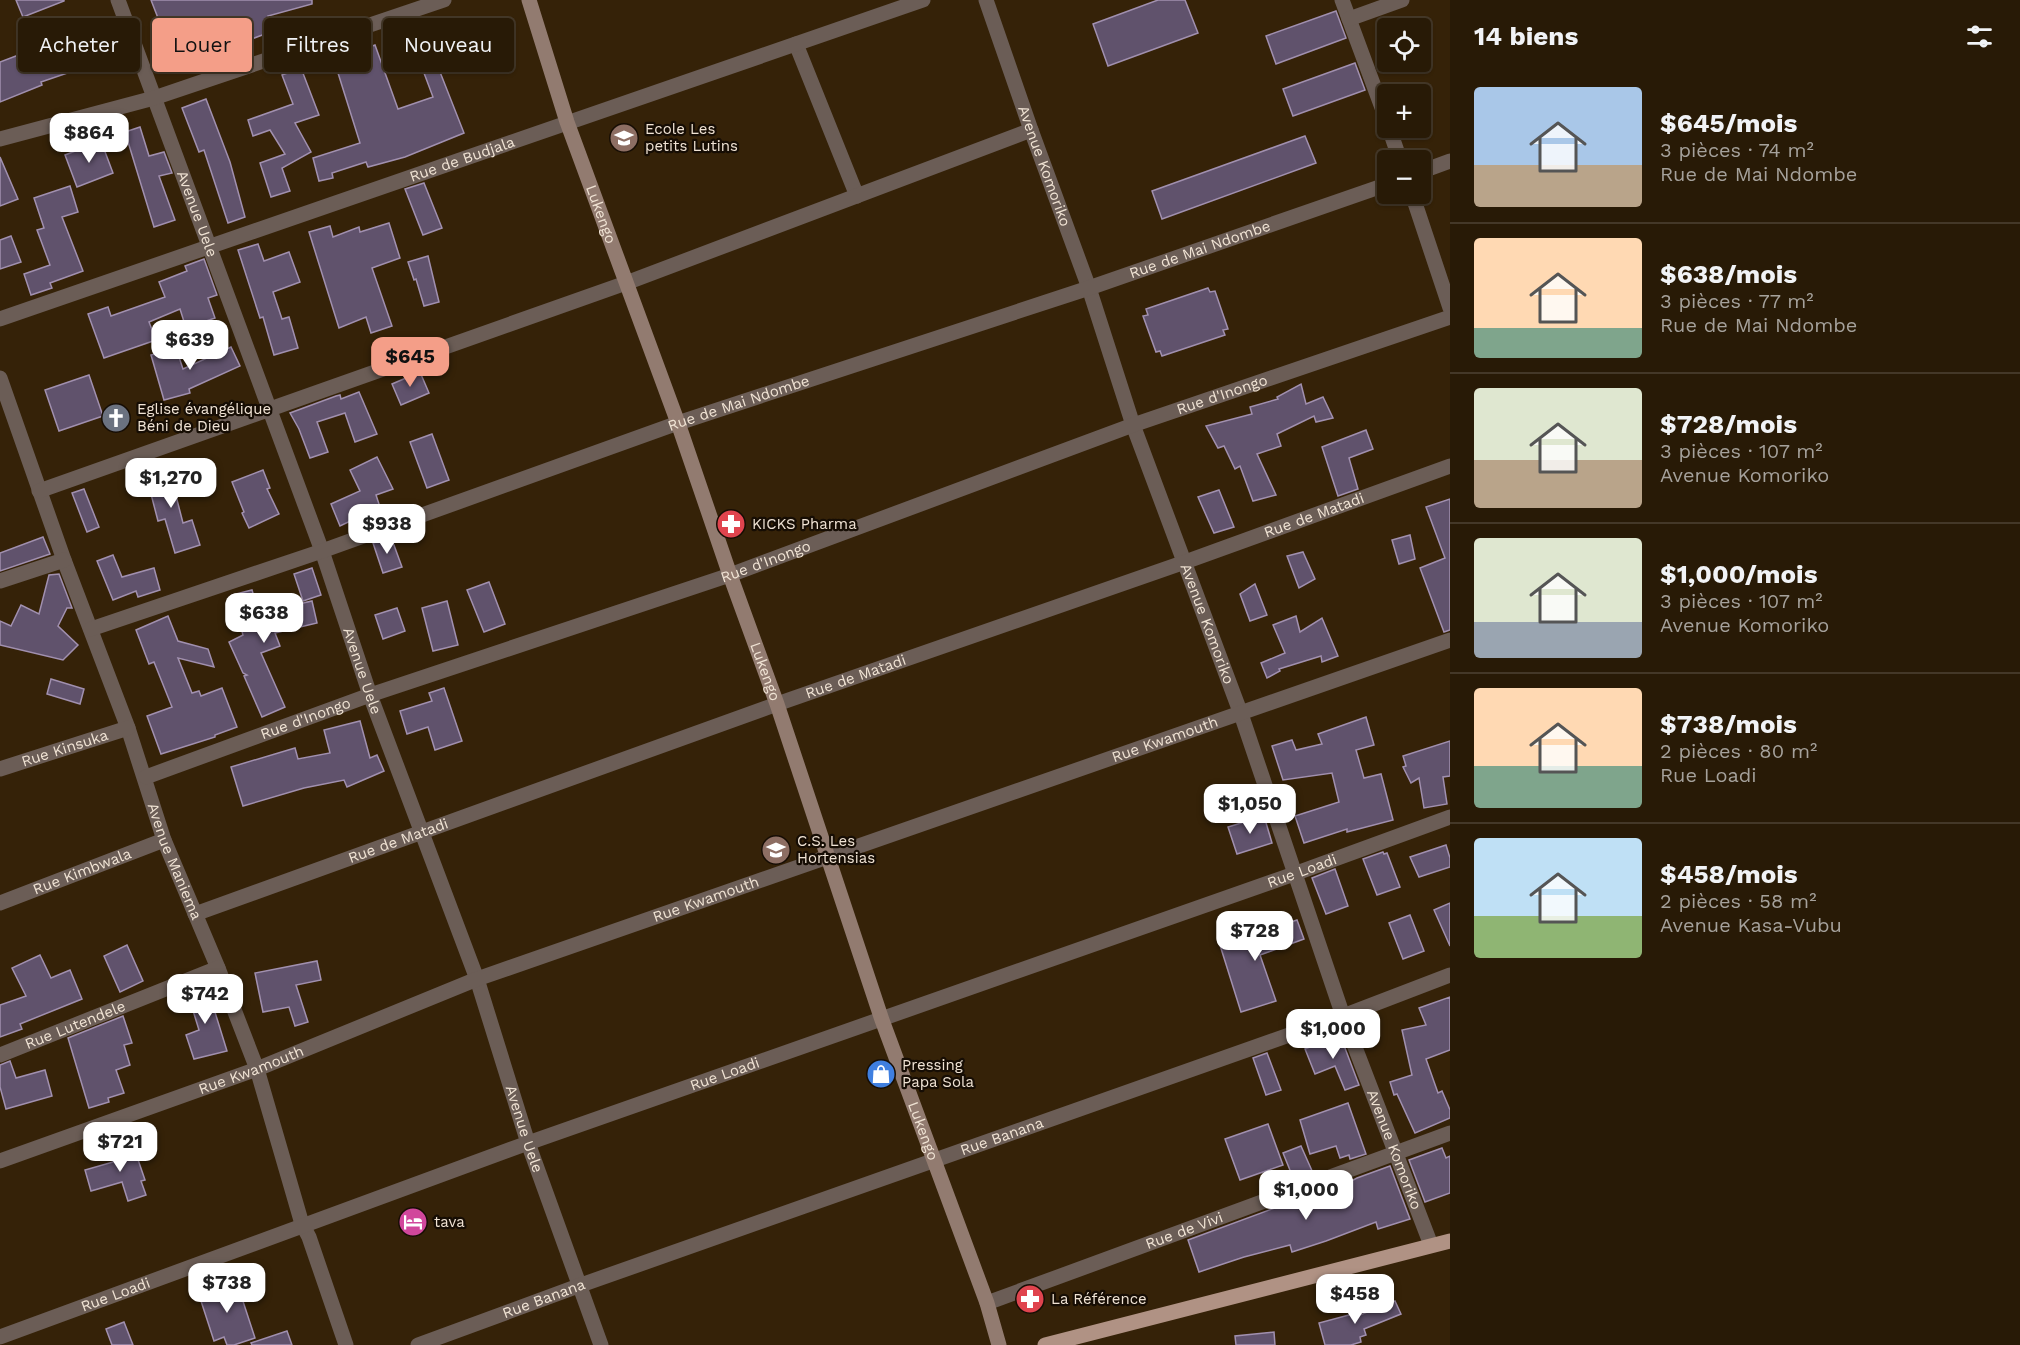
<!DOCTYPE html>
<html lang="fr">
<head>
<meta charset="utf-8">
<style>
  body { margin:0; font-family:"Work Sans",sans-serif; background:#342714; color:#f1f3f6; height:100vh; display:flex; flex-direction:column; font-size:22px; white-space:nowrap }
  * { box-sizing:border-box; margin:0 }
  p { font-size:20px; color:#a5a19b }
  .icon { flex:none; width:33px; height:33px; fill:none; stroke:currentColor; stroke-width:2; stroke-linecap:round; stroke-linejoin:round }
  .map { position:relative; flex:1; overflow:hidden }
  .panel { display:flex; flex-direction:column; background:#281a06; width:570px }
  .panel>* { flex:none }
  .top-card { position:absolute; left:18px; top:18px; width:570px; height:54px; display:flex; gap:12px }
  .controls { position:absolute; left:1377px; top:18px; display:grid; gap:12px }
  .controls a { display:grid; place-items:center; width:54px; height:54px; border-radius:6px; background:#281a06; box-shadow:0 2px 4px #0004,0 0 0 2px #443828; font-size:30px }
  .price { position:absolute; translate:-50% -51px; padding:0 14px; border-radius:12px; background:#fff; color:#222; font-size:20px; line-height:39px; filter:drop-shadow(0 2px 3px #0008) }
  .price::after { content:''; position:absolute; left:50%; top:36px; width:18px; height:14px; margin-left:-9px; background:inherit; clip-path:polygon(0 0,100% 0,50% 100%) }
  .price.current { background:#f49e88; color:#111 }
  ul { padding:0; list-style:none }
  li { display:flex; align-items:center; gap:18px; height:150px; padding:0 24px }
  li+li { border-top:2px solid #443828 }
  li span { display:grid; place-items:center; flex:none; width:168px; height:120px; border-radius:6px; color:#555 }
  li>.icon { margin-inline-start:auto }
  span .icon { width:72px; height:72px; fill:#fffc; stroke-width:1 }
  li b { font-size:26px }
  h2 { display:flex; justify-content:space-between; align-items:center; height:72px; padding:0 24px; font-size:26px }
  .chip { padding:0 21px; border-radius:6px; background:#281a06; box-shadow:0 2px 4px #0004,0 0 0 2px #443828; font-size:21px; line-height:54px }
  .chip.current { background:#f49e88; color:#111 }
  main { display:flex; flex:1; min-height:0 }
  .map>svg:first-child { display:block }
</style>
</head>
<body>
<main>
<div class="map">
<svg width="1450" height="1345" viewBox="0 0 1450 1345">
  <rect width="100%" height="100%" fill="#352208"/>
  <g fill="#60526c" stroke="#a190af" stroke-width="1.5">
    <path d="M16,0H64V1L23,17Z"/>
    <path d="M151,0H312V4L268,16L273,31L177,67Z"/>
    <path d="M1158,0H1185L1198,33L1108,66L1093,24Z"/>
    <path d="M1336,11L1346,38L1276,64L1266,36Z"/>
    <path d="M71,39L82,68L41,82L42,85L0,102V62L29,51L30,54Z"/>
    <path d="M429,44L464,133L405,157L368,167L366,162L332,173L333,178L319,181L313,158L360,143L333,57L351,54L375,45L398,109L433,97L415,49Z"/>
    <path d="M1355,63L1365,90L1293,116L1283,89Z"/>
    <path d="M301,68L319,115L295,123L311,152L282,168L290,191L271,197L260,163L285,154L270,130L253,136L248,120L293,104L282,75Z"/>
    <path d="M206,99L230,162L245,217L228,223L204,150L199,152L182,108Z"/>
    <path d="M140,127L149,156L164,152L172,173L159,176L175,220L154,227L125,132Z"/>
    <path d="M1305,136L1316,163L1162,219L1152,191Z"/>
    <path d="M101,141L113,173L77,187L65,155Z"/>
    <path d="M0,157L18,199L0,206Z"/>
    <path d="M424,183L442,228L423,235L405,189Z"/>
    <path d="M70,186L78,212L62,217L83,271L50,283L52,288L31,295L24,274L50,265L37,230L44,228L34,198Z"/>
    <path d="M389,223L400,258L372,268L392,326L371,333L366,317L339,328L309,232L330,226L333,237L359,227L360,232Z"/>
    <path d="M11,236L21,262L0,269V240Z"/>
    <path d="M258,244L264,261L289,252L300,282L273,292L282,319L289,317L298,348L274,355L263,317L260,318L238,250Z"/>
    <path d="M428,256L439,302L424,306L416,279L414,280L408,262Z"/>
    <path d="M204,259L217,295L208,298L215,318L186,328L180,309L149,322L156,340L104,358L88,314L108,307L111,316L165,297L159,282L187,271L185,266Z"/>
    <path d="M1208,288L1210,292L1215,291L1228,329L1223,330L1225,335L1162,356L1160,351L1156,352L1143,316L1148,315L1146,309Z"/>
    <path d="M231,347L240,366L189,389L190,393L164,400L151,355L176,348L183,369Z"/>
    <path d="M420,372L429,393L401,405L392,384Z"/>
    <path d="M89,375L103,416L59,431L45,390Z"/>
    <path d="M1301,384L1306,404L1323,397L1333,418L1316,422L1314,416L1277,434L1281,446L1257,454L1276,495L1253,501L1240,466L1235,469L1224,446L1218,448L1206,426L1252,414L1250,407L1278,399L1277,397Z"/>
    <path d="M359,392L377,434L355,442L345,413L317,422L328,452L310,458L299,429L290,413L336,396L340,395L341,399Z"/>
    <path d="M1366,430L1373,449L1349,458L1358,489L1338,496L1322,447Z"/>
    <path d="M432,434L449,480L427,488L410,442Z"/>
    <path d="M377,457L393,489L376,495L380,507L340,526L331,504L360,491L350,470Z"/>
    <path d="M168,465L183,523L192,520L200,545L175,553L165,519L158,521L145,471Z"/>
    <path d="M263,470L270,488L267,489L279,514L249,528L242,513L244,512L232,482Z"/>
    <path d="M84,489L99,527L87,532L72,493Z"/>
    <path d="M1219,490L1234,527L1214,533L1198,497Z"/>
    <path d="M1450,499V630L1444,632L1420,568L1445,558L1426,507Z"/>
    <path d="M1410,535L1415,559L1399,564L1392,540Z"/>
    <path d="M43,537L50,554L0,571V553Z"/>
    <path d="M391,537L402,567L383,573L373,543Z"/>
    <path d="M1303,552L1315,579L1299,588L1287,556Z"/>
    <path d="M113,555L122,577L154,568L160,590L138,597L136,591L113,600L97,561Z"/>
    <path d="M312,568L321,595L303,601L294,574Z"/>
    <path d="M59,574L72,608H67L58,626L78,645L63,660L0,645V621L11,626L21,605L39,614L49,575Z"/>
    <path d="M489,582L505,624L484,632L467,590Z"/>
    <path d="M1255,584L1267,615L1250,621L1240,594Z"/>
    <path d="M252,590L259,613L312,601L317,623L275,633L280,646L261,653L285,707L262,717L244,676L247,675L243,673L229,642L243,635L232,595Z"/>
    <path d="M447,601L458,645L433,651L422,608Z"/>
    <path d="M397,608L405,631L383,639L375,615Z"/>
    <path d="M168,616L178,641L208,649L214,667L178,658L192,693L199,691L201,696L222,688L237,727L215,735V737L161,754L147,716L172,707L154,662L149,664L136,630Z"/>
    <path d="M1296,616L1300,632L1322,618L1338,656L1322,662L1321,656L1279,669L1280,671L1267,678L1261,663L1285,653L1273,625Z"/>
    <path d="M51,679L84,689L80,704L47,694Z"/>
    <path d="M444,688L462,741L435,750L428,727L407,734L400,711L432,701L429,693Z"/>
    <path d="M1366,717L1374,745L1356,750L1364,778L1381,774L1393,820L1347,832V829L1304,843L1295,816L1339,802L1332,773L1283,780L1272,746L1292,740L1296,750L1322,744L1318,734Z"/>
    <path d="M360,721L370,758L377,755L384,771L347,787L344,780L304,788L243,806L231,767L295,748L298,759L330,753L324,730Z"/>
    <path d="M1450,741V776L1443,777L1447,804L1424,808L1419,778L1411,783L1403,767L1406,766L1403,756Z"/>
    <path d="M1264,816L1272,843L1237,854L1228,827Z"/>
    <path d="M1446,845L1450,858V867L1419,877L1410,857Z"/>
    <path d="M1383,852L1384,854L1387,853L1400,887L1377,895L1363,859Z"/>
    <path d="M1335,869L1348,906L1326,914L1312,878Z"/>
    <path d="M1450,903V946L1434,910Z"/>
    <path d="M1410,915L1424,951L1403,959L1389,923Z"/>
    <path d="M1297,920L1304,939L1260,955L1276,1001L1241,1012L1219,942L1251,931L1252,935Z"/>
    <path d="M127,945L143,981L120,992L104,956Z"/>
    <path d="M40,955L51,978L70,970L82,999L20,1024L22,1029L0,1037V1005L26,996L12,968Z"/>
    <path d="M317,961L321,980L296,985L308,1022L295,1026L289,1007L263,1012L255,973Z"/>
    <path d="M206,983L227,1051L194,1059L186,1035L199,1030L187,991Z"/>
    <path d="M1450,997V1050L1426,1059L1438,1093L1442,1091L1450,1110V1118L1415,1133L1397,1094L1394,1095L1390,1082L1412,1075L1402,1030L1426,1025L1419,1008Z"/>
    <path d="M123,1016L132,1043L124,1045L130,1065L116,1070L124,1093L108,1098L109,1102L89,1108L68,1038Z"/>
    <path d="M1340,1035L1359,1085L1345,1090L1335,1066L1315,1074L1305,1049Z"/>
    <path d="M1267,1053L1281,1090L1266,1095L1253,1058Z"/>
    <path d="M10,1061L16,1078L45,1070L52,1096L6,1109L0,1087V1065Z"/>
    <path d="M1348,1103L1366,1154L1350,1159L1349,1155L1340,1158L1336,1146L1310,1154L1300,1120Z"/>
    <path d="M1268,1124L1283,1165L1240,1180L1225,1139Z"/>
    <path d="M133,1145L145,1180L141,1181L146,1195L128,1201L122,1182L91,1191L85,1170L113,1162L110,1152Z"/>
    <path d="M1301,1146L1313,1173L1294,1180L1283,1153Z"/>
    <path d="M1442,1148L1446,1158L1450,1156V1193L1425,1202L1409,1160Z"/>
    <path d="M1390,1166L1410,1219L1378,1229L1376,1222L1326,1241L1292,1252L1290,1245L1244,1257L1199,1272L1188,1240L1321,1191L1323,1196L1357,1178Z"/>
    <path d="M232,1281L235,1291L239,1289L255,1338L234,1345H227L224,1337L214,1341L201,1301L204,1300L201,1291Z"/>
    <path d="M1395,1301L1401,1314L1364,1329L1366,1335L1360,1337L1361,1342L1351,1345H1325L1319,1323L1360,1312V1315Z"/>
    <path d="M124,1322L133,1345H112L106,1329Z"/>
    <path d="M287,1331L292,1345H252L251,1343Z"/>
    <path d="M1274,1332L1275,1345H1236L1235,1336Z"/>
  </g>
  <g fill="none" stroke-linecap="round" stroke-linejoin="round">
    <g stroke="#6b5d56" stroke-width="15">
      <path id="s1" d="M118,0L322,551L370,695L477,979L528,1143L601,1345"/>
      <path id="s2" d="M986,0L1031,130L1089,288L1133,425L1241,714L1343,1016L1431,1245"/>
      <path d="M1342,0L1388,124"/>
      <path d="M1349,19L1402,0"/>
      <path d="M796,44L857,196"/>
      <path d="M1389,128L1400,160"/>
      <path d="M0,139L154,98L444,0"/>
      <path d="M1420,172L1450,161"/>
      <path d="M1412,194L1450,308"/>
      <path id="s3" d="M0,319L923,0"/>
      <path id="s4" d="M0,378L64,560L128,728L164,840L218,968L257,1069L302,1224L309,1237L346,1345"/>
      <path d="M39,491L626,283L1031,130"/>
      <path d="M0,581L64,560"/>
      <path id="s5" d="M91,629L322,551L678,423L1089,288L1388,184"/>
      <path id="s6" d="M0,769L128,728"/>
      <path id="s7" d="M146,777L370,695L730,575L1133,425L1450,317"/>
      <path id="s8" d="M0,903L164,840"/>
      <path id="s9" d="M195,914L777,704L1185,562L1450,466"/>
      <path id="s10" d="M0,1055L218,968"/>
      <path id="s11" d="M0,1161L257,1069L477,979L1450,640"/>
      <path id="s12" d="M987,1303L1450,1133"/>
      <path id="s13" d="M0,1337L528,1143L1294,874L1450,817"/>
      <path id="s14" d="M418,1345L581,1285L1343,1016L1450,975"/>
    </g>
    <path stroke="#927b70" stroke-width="15" id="s15" d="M529,0L567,122L678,423L730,575L777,704L882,1020L987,1303L999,1345"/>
    <path stroke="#b09284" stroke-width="15" d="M1045,1345L1450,1241"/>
  </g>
  <defs>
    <g id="school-disc" transform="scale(1.5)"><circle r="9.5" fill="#8d6e63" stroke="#160d04"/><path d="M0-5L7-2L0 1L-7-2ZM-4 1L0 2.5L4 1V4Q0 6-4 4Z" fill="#fff"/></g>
    <g id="church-disc" transform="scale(1.5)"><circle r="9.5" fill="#6b7280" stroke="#160d04"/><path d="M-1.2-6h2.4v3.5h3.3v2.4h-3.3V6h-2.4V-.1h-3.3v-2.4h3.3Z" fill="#fff"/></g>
    <g id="pharmacy-disc" transform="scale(1.5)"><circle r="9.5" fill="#e0444e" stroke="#160d04"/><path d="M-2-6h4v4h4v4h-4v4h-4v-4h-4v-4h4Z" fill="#fff"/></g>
    <g id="shop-disc" transform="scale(1.5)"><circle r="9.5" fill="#3f7fe0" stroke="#160d04"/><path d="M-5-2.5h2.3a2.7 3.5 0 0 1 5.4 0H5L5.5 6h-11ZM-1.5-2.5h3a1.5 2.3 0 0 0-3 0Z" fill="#fff"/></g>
    <g id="hotel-disc" transform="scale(1.5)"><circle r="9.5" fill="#d1479c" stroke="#160d04"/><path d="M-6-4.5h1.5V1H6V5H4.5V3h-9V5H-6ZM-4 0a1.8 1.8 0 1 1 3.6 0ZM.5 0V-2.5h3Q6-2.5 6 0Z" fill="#fff"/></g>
  </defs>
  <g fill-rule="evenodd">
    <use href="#school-disc" x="624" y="138"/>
    <use href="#church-disc" x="116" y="418"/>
    <use href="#pharmacy-disc" x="731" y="524"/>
    <use href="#school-disc" x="776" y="850"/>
    <use href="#shop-disc" x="881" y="1074"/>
    <use href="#hotel-disc" x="413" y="1222"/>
    <use href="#pharmacy-disc" x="1030" y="1299"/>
  </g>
  <g text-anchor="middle" stroke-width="4.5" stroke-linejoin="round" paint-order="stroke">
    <g font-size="15" fill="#f0e3d4" stroke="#160d04" text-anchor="start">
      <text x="645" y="134">Ecole Les<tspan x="645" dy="17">petits Lutins</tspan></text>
      <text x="137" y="414">Eglise évangélique<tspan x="137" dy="17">Béni de Dieu</tspan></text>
      <text x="752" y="529">KICKS Pharma</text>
      <text x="797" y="846">C.S. Les<tspan x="797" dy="17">Hortensias</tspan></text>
      <text x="902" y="1070">Pressing<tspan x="902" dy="17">Papa Sola</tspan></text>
      <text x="434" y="1227">tava</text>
      <text x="1051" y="1304">La Référence</text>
    </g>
    <g font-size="15" fill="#f0e3d4" stroke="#160d04">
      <text dy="5" stroke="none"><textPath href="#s3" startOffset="489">Rue de Budjala</textPath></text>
      <text dy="5" stroke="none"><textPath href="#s2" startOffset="176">Avenue Komoriko</textPath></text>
      <text dy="5" stroke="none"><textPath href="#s1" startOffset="228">Avenue Uele</textPath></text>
      <text dy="5" stroke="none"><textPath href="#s15" startOffset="226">Lukengo</textPath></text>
      <text dy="5" stroke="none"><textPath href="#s5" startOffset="1172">Rue de Mai Ndombe</textPath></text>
      <text dy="5" stroke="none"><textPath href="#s7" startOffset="1142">Rue d'Inongo</textPath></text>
      <text dy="5" stroke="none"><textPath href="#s5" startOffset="686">Rue de Mai Ndombe</textPath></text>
      <text dy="5" stroke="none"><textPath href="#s9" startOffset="1188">Rue de Matadi</textPath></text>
      <text dy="5" stroke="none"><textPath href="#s7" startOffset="656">Rue d'Inongo</textPath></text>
      <text dy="5" stroke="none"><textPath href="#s2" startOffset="662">Avenue Komoriko</textPath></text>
      <text dy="5" stroke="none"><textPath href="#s1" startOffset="714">Avenue Uele</textPath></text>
      <text dy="5" stroke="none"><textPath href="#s15" startOffset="712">Lukengo</textPath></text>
      <text dy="5" stroke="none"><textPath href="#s9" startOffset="702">Rue de Matadi</textPath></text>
      <text dy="5" stroke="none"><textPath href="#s7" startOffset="170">Rue d'Inongo</textPath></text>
      <text dy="5" stroke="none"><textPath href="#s11" startOffset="1239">Rue Kwamouth</textPath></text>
      <text dy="5" stroke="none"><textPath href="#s6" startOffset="68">Rue Kinsuka</textPath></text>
      <text dy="5" stroke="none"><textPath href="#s9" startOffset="216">Rue de Matadi</textPath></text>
      <text dy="5" stroke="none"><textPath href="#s4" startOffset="514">Avenue Maniema</textPath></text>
      <text dy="5" stroke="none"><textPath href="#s13" startOffset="1383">Rue Loadi</textPath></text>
      <text dy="5" stroke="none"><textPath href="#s8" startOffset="88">Rue Kimbwala</textPath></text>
      <text dy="5" stroke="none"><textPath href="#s11" startOffset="753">Rue Kwamouth</textPath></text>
      <text dy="5" stroke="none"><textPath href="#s10" startOffset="81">Rue Lutendele</textPath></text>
      <text dy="5" stroke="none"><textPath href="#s11" startOffset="267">Rue Kwamouth</textPath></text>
      <text dy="5" stroke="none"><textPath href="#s13" startOffset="771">Rue Loadi</textPath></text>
      <text dy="5" stroke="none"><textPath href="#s1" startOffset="1200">Avenue Uele</textPath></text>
      <text dy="5" stroke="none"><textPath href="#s15" startOffset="1198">Lukengo</textPath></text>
      <text dy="5" stroke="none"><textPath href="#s14" startOffset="620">Rue Banana</textPath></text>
      <text dy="5" stroke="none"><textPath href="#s2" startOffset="1220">Avenue Komoriko</textPath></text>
      <text dy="5" stroke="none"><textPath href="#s12" startOffset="210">Rue de Vivi</textPath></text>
      <text dy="5" stroke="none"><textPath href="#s13" startOffset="123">Rue Loadi</textPath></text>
      <text dy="5" stroke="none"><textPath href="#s14" startOffset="134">Rue Banana</textPath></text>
    </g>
  </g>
</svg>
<div class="controls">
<a><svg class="icon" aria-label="locate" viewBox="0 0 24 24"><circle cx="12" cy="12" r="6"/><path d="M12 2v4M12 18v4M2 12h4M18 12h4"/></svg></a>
<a>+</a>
<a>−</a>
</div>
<b class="price" style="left:89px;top:164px">$864</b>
<b class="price" style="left:190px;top:371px">$639</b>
<b class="price current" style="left:410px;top:388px">$645</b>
<b class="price" style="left:171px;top:509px">$1,270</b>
<b class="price" style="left:387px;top:555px">$938</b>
<b class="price" style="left:264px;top:644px">$638</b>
<b class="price" style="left:1250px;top:835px">$1,050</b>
<b class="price" style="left:1255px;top:962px">$728</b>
<b class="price" style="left:205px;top:1025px">$742</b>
<b class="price" style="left:1333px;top:1060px">$1,000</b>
<b class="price" style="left:120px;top:1173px">$721</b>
<b class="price" style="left:1306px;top:1221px">$1,000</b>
<b class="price" style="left:227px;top:1314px">$738</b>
<b class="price" style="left:1355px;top:1325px">$458</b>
<div class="top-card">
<a class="chip">Acheter</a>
<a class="chip current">Louer</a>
<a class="chip">Filtres</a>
<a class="chip">Nouveau</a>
</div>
</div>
<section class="panel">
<h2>14 biens<svg class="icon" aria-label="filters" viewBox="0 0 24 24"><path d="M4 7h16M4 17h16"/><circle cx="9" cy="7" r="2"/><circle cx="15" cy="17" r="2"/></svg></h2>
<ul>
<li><span style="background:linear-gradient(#a9c7e8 65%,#b9a48a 0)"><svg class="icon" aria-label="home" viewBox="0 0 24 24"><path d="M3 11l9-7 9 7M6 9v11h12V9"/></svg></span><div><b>$645/mois</b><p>3 pièces · 74 m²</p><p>Rue de Mai Ndombe</p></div></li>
<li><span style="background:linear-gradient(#ffd9b3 75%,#7fa58c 0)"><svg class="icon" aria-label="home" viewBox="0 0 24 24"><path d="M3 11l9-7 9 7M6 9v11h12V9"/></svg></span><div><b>$638/mois</b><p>3 pièces · 77 m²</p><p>Rue de Mai Ndombe</p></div></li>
<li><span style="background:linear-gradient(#dfe7d0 60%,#b9a48a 0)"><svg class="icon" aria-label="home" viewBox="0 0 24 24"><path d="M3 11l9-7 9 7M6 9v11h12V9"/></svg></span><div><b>$728/mois</b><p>3 pièces · 107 m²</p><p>Avenue Komoriko</p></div></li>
<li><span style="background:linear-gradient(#dfe7d0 70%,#9aa5b1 0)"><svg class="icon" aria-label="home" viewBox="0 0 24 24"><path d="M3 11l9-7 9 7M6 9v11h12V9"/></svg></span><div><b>$1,000/mois</b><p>3 pièces · 107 m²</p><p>Avenue Komoriko</p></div></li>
<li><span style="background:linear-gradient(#ffd9b3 65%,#7fa58c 0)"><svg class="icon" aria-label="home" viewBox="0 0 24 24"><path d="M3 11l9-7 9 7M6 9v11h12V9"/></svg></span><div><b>$738/mois</b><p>2 pièces · 80 m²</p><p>Rue Loadi</p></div></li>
<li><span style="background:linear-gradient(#bfe0f5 65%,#8fb573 0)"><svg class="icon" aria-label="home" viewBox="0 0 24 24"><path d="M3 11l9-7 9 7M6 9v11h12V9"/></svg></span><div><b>$458/mois</b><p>2 pièces · 58 m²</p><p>Avenue Kasa-Vubu</p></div></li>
</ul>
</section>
</main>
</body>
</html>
